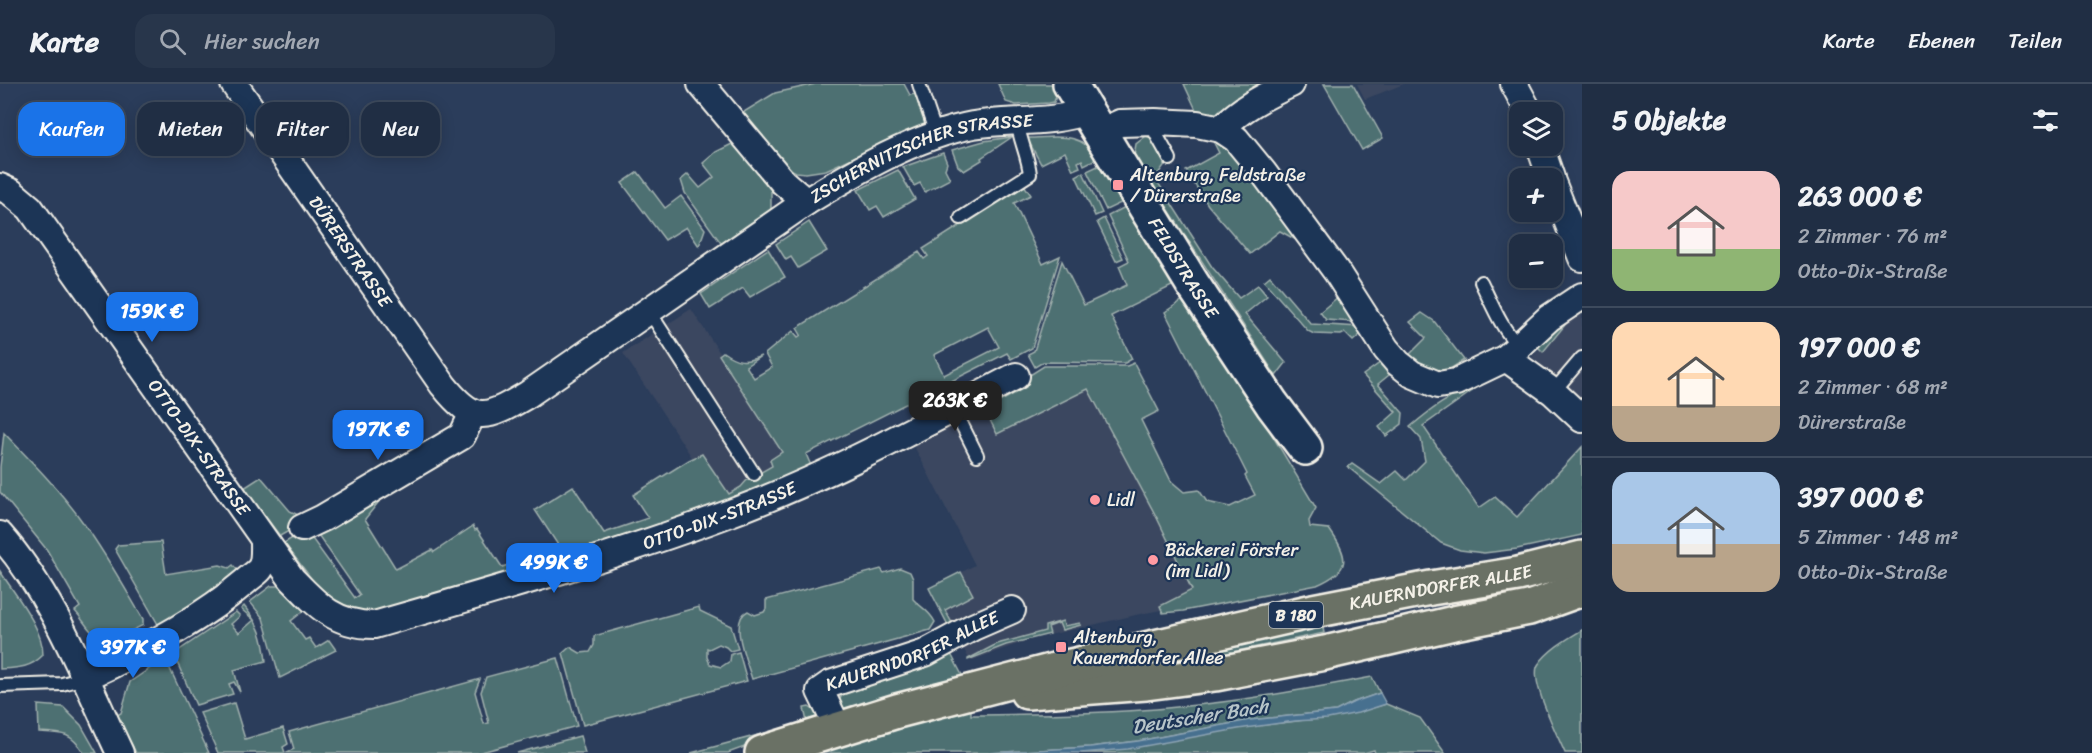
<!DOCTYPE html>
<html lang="de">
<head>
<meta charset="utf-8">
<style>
  body { margin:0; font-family:Sriracha,sans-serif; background:#28364b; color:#f1f3f6; height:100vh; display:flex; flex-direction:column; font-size:22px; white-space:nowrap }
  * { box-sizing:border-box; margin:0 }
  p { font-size:20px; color:#a2a8b2 }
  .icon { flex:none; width:33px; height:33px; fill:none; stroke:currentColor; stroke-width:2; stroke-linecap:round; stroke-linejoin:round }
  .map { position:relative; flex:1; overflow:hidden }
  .details { display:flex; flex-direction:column; background:#202e44; width:510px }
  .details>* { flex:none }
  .top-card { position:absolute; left:18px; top:18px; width:570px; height:54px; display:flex; gap:12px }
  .buttons { position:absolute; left:1509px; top:18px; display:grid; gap:12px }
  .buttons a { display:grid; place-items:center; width:54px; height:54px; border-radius:12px; background:#202e44; box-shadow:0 3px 15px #0003,0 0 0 2px #3d4a5d; font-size:30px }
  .price { position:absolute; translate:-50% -51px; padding:0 14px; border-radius:12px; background:#1a73e8; color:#fff; font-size:20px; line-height:39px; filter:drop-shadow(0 2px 3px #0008) }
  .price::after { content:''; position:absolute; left:50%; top:36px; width:18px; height:14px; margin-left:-9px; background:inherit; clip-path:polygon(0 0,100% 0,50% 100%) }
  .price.current { background:#222; color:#fff }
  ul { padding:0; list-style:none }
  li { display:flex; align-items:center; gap:18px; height:150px; padding:0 30px }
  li+li { border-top:2px solid #3d4a5d }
  li span { display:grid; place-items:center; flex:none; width:168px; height:120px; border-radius:18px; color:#555 }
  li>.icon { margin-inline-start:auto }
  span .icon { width:72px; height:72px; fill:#fffc; stroke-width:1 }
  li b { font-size:26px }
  h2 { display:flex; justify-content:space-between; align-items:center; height:72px; padding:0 30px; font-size:26px }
  .pill { padding:0 21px; border-radius:18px; background:#202e44; box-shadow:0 3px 15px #0003,0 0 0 2px #3d4a5d; font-size:21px; line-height:54px }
  .pill.current { background:#1a73e8; color:#fff }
  header { display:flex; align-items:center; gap:36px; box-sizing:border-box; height:84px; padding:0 30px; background:#202e44; border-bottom:2px solid #3d4a5d }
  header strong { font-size:28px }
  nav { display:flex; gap:33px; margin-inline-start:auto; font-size:21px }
  .search { width:420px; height:54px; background:#28364b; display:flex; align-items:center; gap:15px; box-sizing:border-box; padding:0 21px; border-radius:18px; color:#a2a8b2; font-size:22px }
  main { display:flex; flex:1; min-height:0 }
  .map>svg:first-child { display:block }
</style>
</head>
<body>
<header>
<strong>Karte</strong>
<div class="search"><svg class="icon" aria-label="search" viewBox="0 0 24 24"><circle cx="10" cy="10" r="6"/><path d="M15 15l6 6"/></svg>Hier suchen</div>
<nav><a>Karte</a><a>Ebenen</a><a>Teilen</a></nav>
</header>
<main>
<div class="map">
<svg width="1582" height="669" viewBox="0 0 1582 669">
  <rect width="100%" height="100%" fill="#2b3d5b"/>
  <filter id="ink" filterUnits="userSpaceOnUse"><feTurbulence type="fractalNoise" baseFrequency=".0167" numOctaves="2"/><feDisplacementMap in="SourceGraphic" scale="12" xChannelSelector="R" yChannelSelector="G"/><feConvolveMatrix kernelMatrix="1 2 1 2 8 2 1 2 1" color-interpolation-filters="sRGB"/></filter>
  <g filter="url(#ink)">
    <g fill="#3b4760">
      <path d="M1357,0H1404L1365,15Z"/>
      <path d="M1582,224V315L1532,273L1554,249Z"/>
      <path d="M691,225L791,377L724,422L623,269Z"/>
      <path d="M1088,289L1205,503L1194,520L1140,530L1032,555L970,577L933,504L975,481L912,358L1047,291Z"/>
    </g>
    <g fill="#4d7072" stroke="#a0b0ad" stroke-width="1.5" fill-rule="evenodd">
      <path d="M816,0H904L910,11L915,10L926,40L826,86L806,89L796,88L784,82L739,31L775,9Z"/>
      <path d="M998,0H1053L1056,12L1054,18L1049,19L1016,21L1006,18Z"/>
      <path d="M1184,0H1276L1216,31L1198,30Z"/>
      <path d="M1324,0H1353L1383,54L1362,66Z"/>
      <path d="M1146,52L1152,54L1166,79L1155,94L1212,183L1239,214L1258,201L1267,212L1245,230L1286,279L1276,292L1134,72L1136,60Z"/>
      <path d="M1012,53L981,74L982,76L964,87L958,82L952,66L984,57Z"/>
      <path d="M1027,54C1056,54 1080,46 1098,74L1084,81L1082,76L1078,78L1080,83L1073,86L1065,68L1041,80Z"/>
      <path d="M1213,57L1221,58L1229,62L1309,163L1280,147L1250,170L1208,121L1186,87L1219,69Z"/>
      <path d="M734,59L771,106V130L723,162L685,109L681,96L688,90L700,104L714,93L703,79L716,68Z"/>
      <path d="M943,69L947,79L945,85L950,95L925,108L920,99L914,102L903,83Z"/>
      <path d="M1102,80L1125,117L1106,126L1087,87Z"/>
      <path d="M898,86L915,115L884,133L877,122L870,126L858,106Z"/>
      <path d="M638,88L665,124L681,112L705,145L699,162L686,143L665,156L622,99Z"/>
      <path d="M1083,88L1102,129L1095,132L1076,92Z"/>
      <path d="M1024,101L1031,111L1014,119L1043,180L1060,172L1032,264L1011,275L1007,269L806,370L812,384L630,457L364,533L327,515L284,459L304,447L308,449L355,514L360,511L314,445L385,410L365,435L396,485L432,466L434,468L473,442L475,446L477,445L502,483L560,464L535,426L573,402L604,449L648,434L633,411L689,376L702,370L729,410L741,403L747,396L772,382L770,376L782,368L719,271L723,268C737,278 745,279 761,272L746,282L754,294L772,283L765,270L793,247L798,253L801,251L797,244L919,168L924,175L928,172L923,165ZM988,243L999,263L944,291L934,271Z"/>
      <path d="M1127,122L1176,200L1111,232L1132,275L1125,279L1043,278L1035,283L1028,270L1034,267L1062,177L1084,221L1127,201L1119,182L1129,177L1108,132Z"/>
      <path d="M1104,134L1123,174L1116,177L1097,138Z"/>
      <path d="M809,138L827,167L798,184L791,173L786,176L776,160Z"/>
      <path d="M768,165L785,193L750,213L743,204L710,225L701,210Z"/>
      <path d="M1270,192L1311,240L1360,243L1363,248L1353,257L1345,249L1341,251L1314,250L1308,247L1264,197Z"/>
      <path d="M1339,212L1356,236L1353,238L1326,236L1320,228Z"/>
      <path d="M1186,214L1268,344L1316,424L1309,437L1310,443L1329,445C1349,473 1352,486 1317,501L1183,527L1163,529L1160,522L1192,506L1157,434L1088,305L997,350L985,326L1026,303L1022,296L1044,282H1127L1134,279L1159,327L1141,336L1171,397L1184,408L1199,406L1207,418L1230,423L1255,411L1245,392L1247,390L1165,228Z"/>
      <path d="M1582,226L1577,233L1573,231L1543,268L1535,260L1572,227Z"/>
      <path d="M1422,229L1434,237L1464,276L1441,291L1407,273L1426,254L1410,238Z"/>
      <path d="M1384,276L1394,287L1378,300L1403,329L1402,340L1386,352L1379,343L1396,328L1363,291Z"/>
      <path d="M1478,303L1423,342L1479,424L1495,413L1517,433L1582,363V451L1517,465L1484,469L1460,466L1441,459L1348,383L1352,380L1381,400L1397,387L1406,396L1425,377L1421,355L1410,343C1430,326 1452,309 1478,303Z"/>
      <path d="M4,349C32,378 61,407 84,440C106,470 124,503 143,535V541C129,548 109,559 93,549C87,544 81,533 75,527L80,523L47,466L0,408V383Z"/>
      <path d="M261,393L290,427L308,436L280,452L244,404Z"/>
      <path d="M161,458L166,490L220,481L229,484L233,481L239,488L229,497L159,542L115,465L118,461Z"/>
      <path d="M900,484L910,488L913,495V515C922,525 928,525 935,538L930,546L752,595C747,578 728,536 748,527L755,531L764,528L766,525V516L881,485L884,489Z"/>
      <path d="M0,487C15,511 43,543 43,571C31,584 17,584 0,585Z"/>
      <path d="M961,488L973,511L945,526L952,539L949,543L929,504Z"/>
      <path d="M271,502H283L306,525L291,537L305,556L309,554L316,564L329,556L336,566L280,594L263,534L250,518Z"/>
      <path d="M244,522C260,542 263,552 266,577L234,586L240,608L234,598L229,600L233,610L196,621L176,576L178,567L236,528L240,532L231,540L239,549L254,536L241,525Z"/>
      <path d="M699,523L700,527L731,542L738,565L730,567L726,563L719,560L709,565L707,564V573L710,580L721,583L730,577L731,570L739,568L747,597L583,641L563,569L570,563L580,569L590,568L594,561V552Z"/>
      <path d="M1063,537L1064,542L1080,539L1081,541L1062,546L1059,539L1048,543L1050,550L1006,561L968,576V575L997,560L1045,547V542Z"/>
      <path d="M1322,539L1324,549L1193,576L1139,584L1124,583Z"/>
      <path d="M1582,546V669H1565C1558,652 1529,596 1538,581C1548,566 1567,555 1582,546Z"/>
      <path d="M950,568L963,593L852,627L841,624L839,616L845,607Z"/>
      <path d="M165,574L209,669H136L117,631L121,629L130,598Z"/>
      <path d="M558,574L577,642L478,669H218L200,629L234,619L245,655L283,644L288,660L283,663L285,669L294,665L289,648L480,595L475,608L484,640L489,639L481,608L486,593Z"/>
      <path d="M1372,593L1380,609L1354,618L1336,627L1250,636L1138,657L1090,663L989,669H802L971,623V631C1040,630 1109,630 1177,623C1243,617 1308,605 1372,593Z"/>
      <path d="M1386,620L1420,634L1445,669H1375L1374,666L1364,669H1081C1135,664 1187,653 1240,644C1289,637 1338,635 1386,620Z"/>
      <path d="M38,621L63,623L81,641L97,669H84C71,648 62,649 39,648Z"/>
      <path d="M809,623L815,627L817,633L810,639L728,669H691L807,638L804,624Z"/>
      <path d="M580,652L585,669H517Z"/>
    </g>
    <path fill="#476f8f" stroke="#8ca3b3" stroke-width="1.5" d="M1380,609L1386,620L1358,629L1328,635L1295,637L1238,645L1128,665L1081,669H989L1090,663L1138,657L1250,636L1336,627L1354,618Z"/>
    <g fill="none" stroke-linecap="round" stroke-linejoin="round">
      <g stroke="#f4f1e8" stroke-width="16">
        <g id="lane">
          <path d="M919,0L936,50"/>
          <path d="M1155,38L1156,50L1170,75"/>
          <path d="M961,134L1030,90C1028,71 1019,55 1017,36"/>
          <path d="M1481,198C1492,220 1501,245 1519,262"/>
          <path d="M649,227L754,390"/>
          <path d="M1553,308L1582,274"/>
          <path d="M954,325L977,371"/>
          <path d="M0,602L62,600L84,594"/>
        </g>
      </g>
      <g stroke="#f4f1e8" stroke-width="30">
        <g id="street">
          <path id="s1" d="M234,0L443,301C475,341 486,335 527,311L806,118"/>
          <path id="s2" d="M701,0L783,98L806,118C856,87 915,52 973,41C1011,35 1051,40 1087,27"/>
          <path d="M1514,0L1529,28"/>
          <path d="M1221,45C1241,24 1265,12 1291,0"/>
          <path d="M1100,48L1120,39L1155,38L1197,40L1221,45L1236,55L1263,88L1336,187L1386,265L1398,279L1412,290L1438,301L1456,298L1506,274L1553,308L1582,335"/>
          <path d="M1540,62L1551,94"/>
          <path d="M1552,98L1582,174"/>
          <path id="s3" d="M0,103L11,108L30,124L292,495C317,521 335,541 374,541C492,507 610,474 725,431C826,394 921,342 1016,292"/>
          <path d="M1506,274L1549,234L1582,212"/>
          <path d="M302,444L323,434L462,352L473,329"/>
          <path d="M0,451C54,512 85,596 120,669"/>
          <path d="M84,594C140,568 199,537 246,497C250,493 257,489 260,485C265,478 264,466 264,458"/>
          <path id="s4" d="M838,644L820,607L830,600L925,569L973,543L1012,526"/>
        </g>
      </g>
      <g stroke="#f4f1e8" stroke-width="38">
        <g id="secondary">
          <path id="s5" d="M1070,0L1192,199L1272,320L1305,364"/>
        </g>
      </g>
      <g stroke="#f4f1e8" stroke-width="38">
        <g id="primary">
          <path d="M1027,608L1146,599L1215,590L1325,569L1454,539L1529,524L1582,505"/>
          <path id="s6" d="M762,669L897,627L1066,583L1313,527L1431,504L1518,490L1582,474"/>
        </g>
      </g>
      <use href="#lane" stroke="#1d3557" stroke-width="12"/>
      <use href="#street" stroke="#1d3557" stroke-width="26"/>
      <use href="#secondary" stroke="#1d3557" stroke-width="33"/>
      <use href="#primary" stroke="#6b7165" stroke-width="33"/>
    </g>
  </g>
  <g fill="#ff9aa2" stroke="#1d3557" stroke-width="2">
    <rect x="1112" y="95" width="12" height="12" rx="3"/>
    <circle cx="1095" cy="416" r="6"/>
    <circle cx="1153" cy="476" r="6"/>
    <rect x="1055" y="557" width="12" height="12" rx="3"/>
  </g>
  <g text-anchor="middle" stroke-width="4.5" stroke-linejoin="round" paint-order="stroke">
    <rect fill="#1d3557" stroke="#b4b9bc" stroke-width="1.5" x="1269" y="518" width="54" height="26" rx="4.5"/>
    <g font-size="16" font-weight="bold" fill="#f4f1e8">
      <text x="1296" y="537">B 180</text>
    </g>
    <g font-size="18" fill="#f4f1e8" stroke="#1d3557">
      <text dy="6" stroke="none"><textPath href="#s2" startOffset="284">ZSCHERNITZSCHER STRASSE</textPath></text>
      <text dy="6" stroke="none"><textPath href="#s1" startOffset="204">DÜRERSTRASSE</textPath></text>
      <text dy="6" stroke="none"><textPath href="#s5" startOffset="216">FELDSTRASSE</textPath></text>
      <text dy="6" stroke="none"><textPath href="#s3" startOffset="330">OTTO-DIX-STRASSE</textPath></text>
      <text dy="6" stroke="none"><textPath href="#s3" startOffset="951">OTTO-DIX-STRASSE</textPath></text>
      <text dy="6" stroke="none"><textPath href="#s6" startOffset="699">KAUERNDORFER ALLEE</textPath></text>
      <text dy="6" stroke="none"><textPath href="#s4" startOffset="142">KAUERNDORFER ALLEE</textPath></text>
    </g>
    <g font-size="18" fill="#f4f1e8" stroke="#1d3557" text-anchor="start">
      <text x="1130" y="97">Altenburg, Feldstraße<tspan x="1130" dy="21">/ Dürerstraße</tspan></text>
      <text x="1107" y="422">Lidl</text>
      <text x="1165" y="472">Bäckerei Förster<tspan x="1165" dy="21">(im Lidl)</tspan></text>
      <text x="1073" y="559">Altenburg,<tspan x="1073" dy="21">Kauerndorfer Allee</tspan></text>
    </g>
    <g font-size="20" font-style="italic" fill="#b7c4c9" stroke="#1d3557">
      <text transform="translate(1200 632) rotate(-9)" y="7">Deutscher Bach</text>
    </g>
  </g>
</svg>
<div class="buttons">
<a><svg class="icon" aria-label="layers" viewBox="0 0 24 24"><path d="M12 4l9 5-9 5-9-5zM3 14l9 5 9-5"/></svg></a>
<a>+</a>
<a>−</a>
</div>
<b class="price" style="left:152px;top:259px">159K €</b>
<b class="price current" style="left:955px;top:348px">263K €</b>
<b class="price" style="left:378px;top:377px">197K €</b>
<b class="price" style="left:554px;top:510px">499K €</b>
<b class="price" style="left:133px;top:595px">397K €</b>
<div class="top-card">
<a class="pill current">Kaufen</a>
<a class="pill">Mieten</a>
<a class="pill">Filter</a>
<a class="pill">Neu</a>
</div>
</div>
<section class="details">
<h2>5 Objekte<svg class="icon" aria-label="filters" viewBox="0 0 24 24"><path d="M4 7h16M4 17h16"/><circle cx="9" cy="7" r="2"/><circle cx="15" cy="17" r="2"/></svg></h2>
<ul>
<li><span style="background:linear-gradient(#f6c9c9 65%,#8fb573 0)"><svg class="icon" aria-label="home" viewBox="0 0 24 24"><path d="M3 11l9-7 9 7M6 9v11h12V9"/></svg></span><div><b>263 000 €</b><p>2 Zimmer · 76 m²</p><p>Otto-Dix-Straße</p></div></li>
<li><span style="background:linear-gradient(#ffd9b3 70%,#b9a48a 0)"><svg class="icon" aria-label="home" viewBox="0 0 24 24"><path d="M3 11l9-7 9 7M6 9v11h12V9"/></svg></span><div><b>197 000 €</b><p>2 Zimmer · 68 m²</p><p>Dürerstraße</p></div></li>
<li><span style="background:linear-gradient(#a9c7e8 60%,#b9a48a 0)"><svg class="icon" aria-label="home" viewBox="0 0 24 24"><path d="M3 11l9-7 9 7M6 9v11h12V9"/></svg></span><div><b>397 000 €</b><p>5 Zimmer · 148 m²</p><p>Otto-Dix-Straße</p></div></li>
</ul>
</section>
</main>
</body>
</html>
